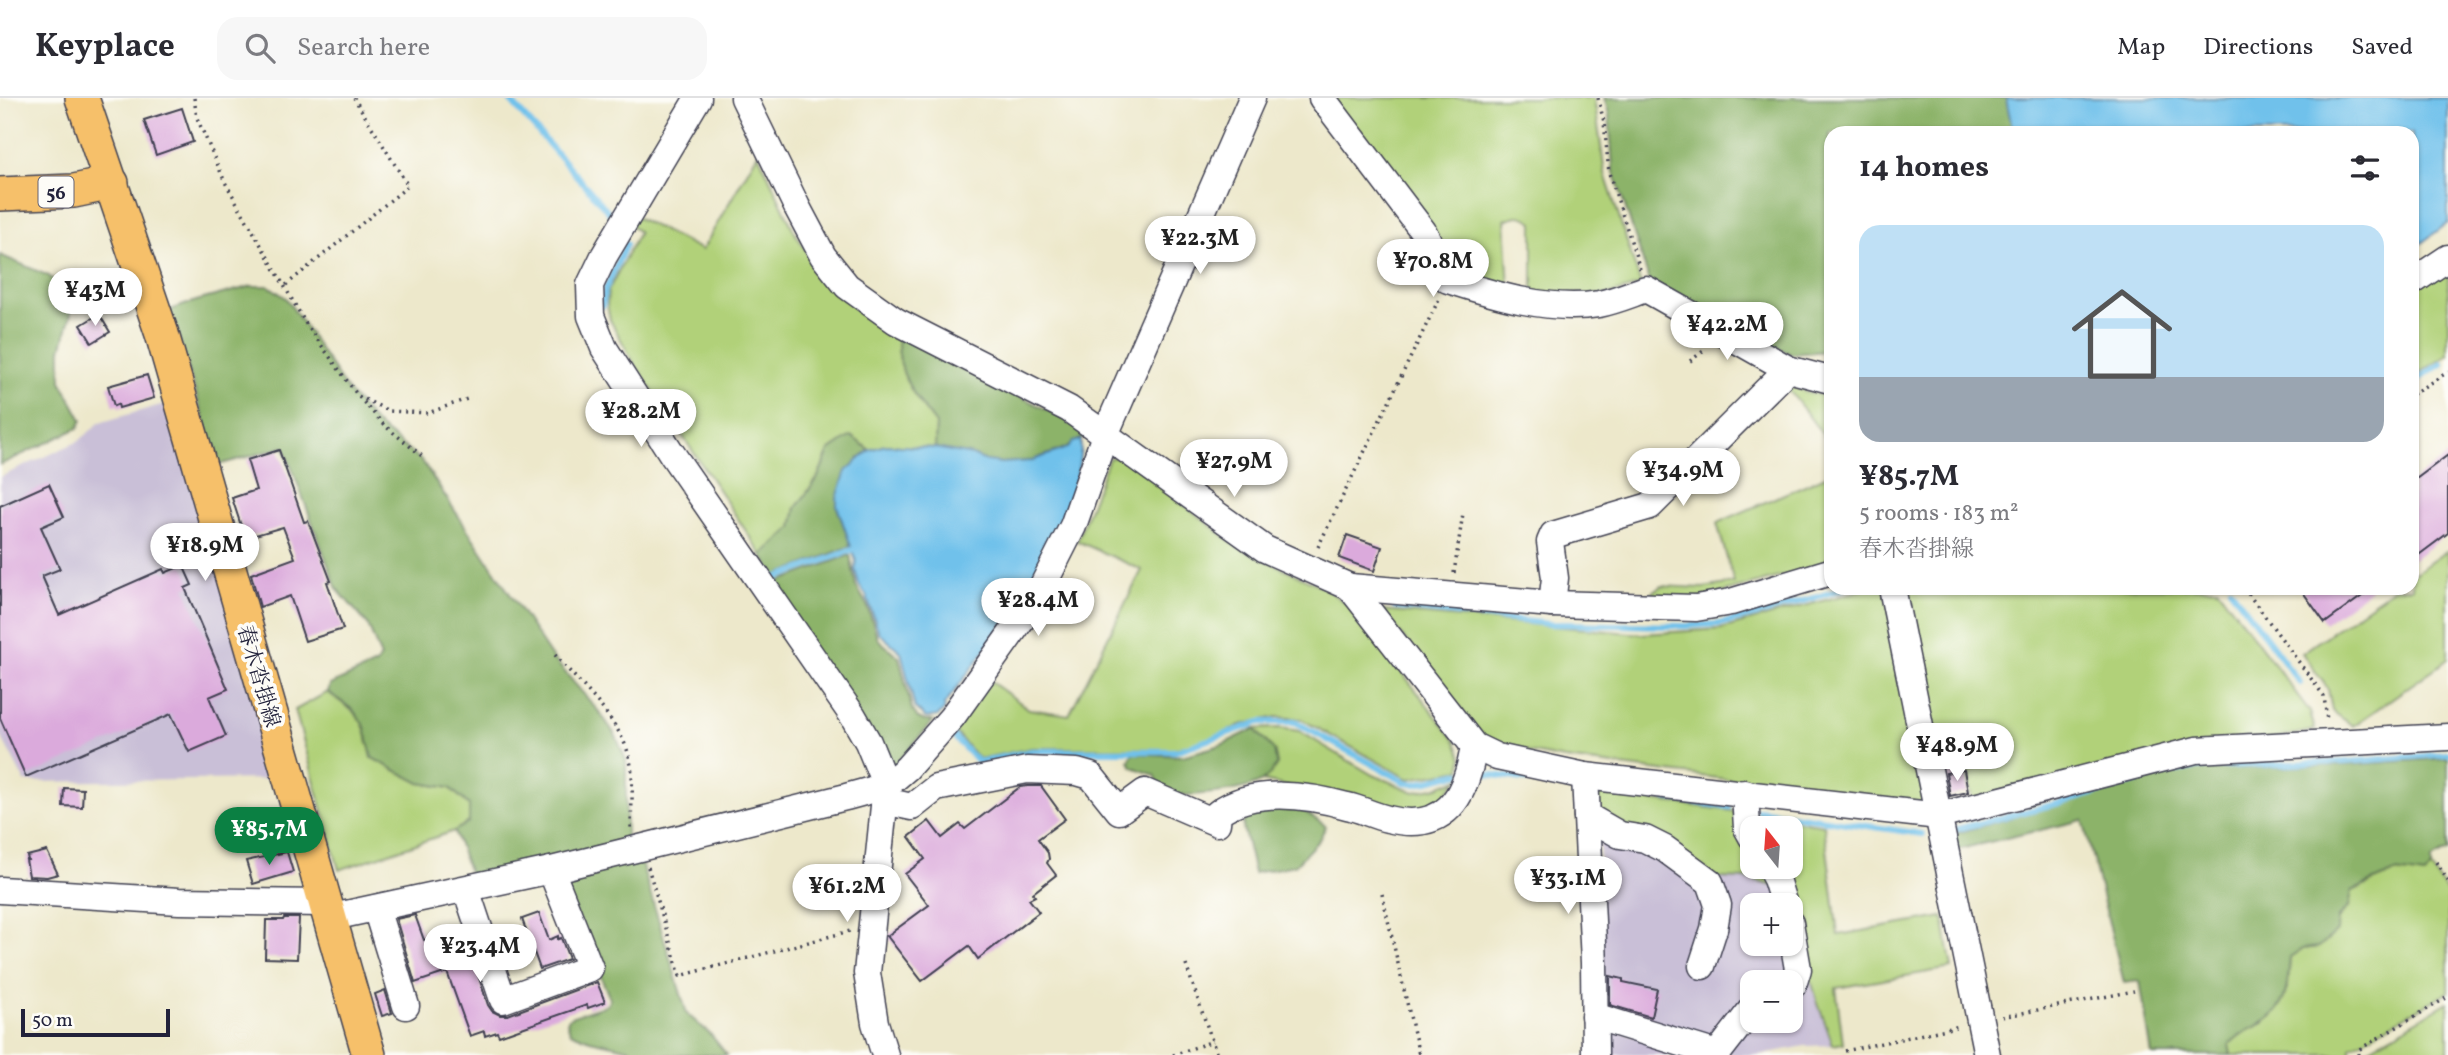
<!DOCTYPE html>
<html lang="en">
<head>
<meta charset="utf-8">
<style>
  body { margin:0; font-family:Vollkorn,"Noto Serif JP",serif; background:#f7f7f7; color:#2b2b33; height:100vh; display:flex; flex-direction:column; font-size:26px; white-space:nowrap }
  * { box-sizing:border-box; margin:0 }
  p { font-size:23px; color:#7c7c81 }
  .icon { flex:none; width:38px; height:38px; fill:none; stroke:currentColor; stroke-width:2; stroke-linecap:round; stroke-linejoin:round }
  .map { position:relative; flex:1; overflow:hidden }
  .details { position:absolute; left:1824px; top:28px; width:595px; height:469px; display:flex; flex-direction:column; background:#fff; border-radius:21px; box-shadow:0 2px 5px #0004 }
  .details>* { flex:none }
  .needle { width:46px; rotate:343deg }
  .buttons { position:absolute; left:1740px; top:718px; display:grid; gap:14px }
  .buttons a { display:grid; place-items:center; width:63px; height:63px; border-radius:14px; background:#fff; box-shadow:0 2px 5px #0004; font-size:35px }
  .scale { position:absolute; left:21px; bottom:18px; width:149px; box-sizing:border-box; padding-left:7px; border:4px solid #22223b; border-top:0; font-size:19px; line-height:24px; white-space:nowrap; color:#22223b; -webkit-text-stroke:5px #fdfcf7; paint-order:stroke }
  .price { position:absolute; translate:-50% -60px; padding:0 16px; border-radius:24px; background:#fff; color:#222; font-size:23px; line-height:46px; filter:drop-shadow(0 2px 4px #0008) }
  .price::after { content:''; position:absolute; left:50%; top:42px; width:21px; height:16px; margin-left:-10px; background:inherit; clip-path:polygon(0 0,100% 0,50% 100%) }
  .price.selected { background:#0b8043; color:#fff }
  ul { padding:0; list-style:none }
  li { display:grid; align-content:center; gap:14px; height:371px; padding:0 35px }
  li span { display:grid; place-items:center; height:217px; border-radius:21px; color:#555 }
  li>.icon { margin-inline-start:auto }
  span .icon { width:126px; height:126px; fill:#fffc; stroke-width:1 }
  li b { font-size:30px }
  h2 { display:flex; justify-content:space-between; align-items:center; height:84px; padding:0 35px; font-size:30px }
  header { display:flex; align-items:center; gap:42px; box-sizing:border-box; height:98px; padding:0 35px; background:#fff; border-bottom:2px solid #e1e1e2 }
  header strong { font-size:33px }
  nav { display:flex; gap:38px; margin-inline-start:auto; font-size:24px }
  .search { width:490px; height:63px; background:#f7f7f7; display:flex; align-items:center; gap:18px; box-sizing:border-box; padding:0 24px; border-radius:21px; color:#7c7c81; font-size:26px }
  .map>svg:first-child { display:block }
</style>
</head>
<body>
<header>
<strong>Keyplace</strong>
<div class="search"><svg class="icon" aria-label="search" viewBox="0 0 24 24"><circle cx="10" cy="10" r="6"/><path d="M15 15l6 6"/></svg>Search here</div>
<nav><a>Map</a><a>Directions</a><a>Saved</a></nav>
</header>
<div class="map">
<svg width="2448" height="957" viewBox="0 0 2448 957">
  <rect width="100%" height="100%" fill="#fdfcf7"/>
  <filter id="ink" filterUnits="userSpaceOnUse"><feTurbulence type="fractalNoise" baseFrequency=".0143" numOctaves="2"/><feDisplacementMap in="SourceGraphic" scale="14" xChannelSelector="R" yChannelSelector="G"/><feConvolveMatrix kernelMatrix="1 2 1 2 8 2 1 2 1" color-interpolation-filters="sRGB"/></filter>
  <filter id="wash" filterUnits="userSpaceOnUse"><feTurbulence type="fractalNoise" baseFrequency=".00686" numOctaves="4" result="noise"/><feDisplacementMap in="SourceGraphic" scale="28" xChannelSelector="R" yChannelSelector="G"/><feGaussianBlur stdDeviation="1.57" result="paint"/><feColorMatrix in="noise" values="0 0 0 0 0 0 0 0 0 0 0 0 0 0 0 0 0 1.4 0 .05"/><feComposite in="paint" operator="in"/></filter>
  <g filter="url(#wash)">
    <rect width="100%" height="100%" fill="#ede8cb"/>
    <g fill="#c9bfd7" fill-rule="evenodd">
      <path d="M171,304L281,681L25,684L0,636V379L79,343L99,325Z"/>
      <path d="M1599,711L1717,780L1748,781L1774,788L1785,781L1817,902L1833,947L1805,948L1758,957H1735L1602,914ZM1752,807H1790V845H1752ZM1752,884H1790V922H1752Z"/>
      <path d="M1601,928L1670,948L1669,957H1602Z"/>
    </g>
    <g fill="#b1d179" stroke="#6a7a5a" stroke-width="2">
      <path d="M1327,0H1594L1605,76L1641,187L1608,197L1533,194V124C1522,116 1517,117 1505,122L1509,190C1481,181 1465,176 1445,154Z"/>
      <path d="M758,55L794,133L809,157L898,236C896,275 913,297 936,326L935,350L885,347L870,352L850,339L829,353L817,381L796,410L792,430L762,457L634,265L610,222L607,207L608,193L639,134L631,128L636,119L702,152Z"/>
      <path d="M2448,168V257L2412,280V193Z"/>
      <path d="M1782,283L1800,292L1830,299V346Z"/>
      <path d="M1122,358L1238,449L1323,489L1351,509L1456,644L1462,659L1461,672L1409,681L1301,621L1276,619L1240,627L1216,639L1175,651L1032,650L979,661L951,630L987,581L1029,611L1069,617L1142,472L1077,443L1109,360Z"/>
      <path d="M1830,376V465L1688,504L1641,503L1661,488L1703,490L1734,485L1717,425Z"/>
      <path d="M2448,452V561L2353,628L2332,613L2328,591L2302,555L2394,490H2412V477Z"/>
      <path d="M1869,490H1885L1925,706L1565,661L1501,649L1483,639L1382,513L1642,536L1721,531Z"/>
      <path d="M1902,490H2217L2310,614L2315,632L1972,702L1966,669L1938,674Z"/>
      <path d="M328,594C350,613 364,614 368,646L420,685L450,690L469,707V724L454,733L339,772L295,612Z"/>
      <path d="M1280,630L1299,633L1371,676L1414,694L1438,689L1458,681L1427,719L1263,683L1277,666L1274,652L1254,631Z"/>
      <path d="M1596,695L1733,713L1752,751V768H1761L1774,788L1748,781L1717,780L1624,728L1599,711Z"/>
      <path d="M1757,716L1824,727L1838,837L1943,819L1952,870L1836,890L1843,945L1833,947L1817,902L1777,768H1790V730H1756Z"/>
      <path d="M2431,770L2448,796V894L2351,949V957H2231L2229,947L2239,936L2264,925L2288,889L2290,859L2302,851L2319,849C2331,831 2348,813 2352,793L2395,774L2425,778Z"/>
      <path d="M2448,904V957H2364L2365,953Z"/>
    </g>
    <g fill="#8cb369" stroke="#576a52" stroke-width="2">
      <path d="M1604,0H2006L2013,35H1830V240L1825,248L1826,253L1791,256L1651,188L1613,71L1609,16Z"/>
      <path d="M0,157L49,178L71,197V216L61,252V283L82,322L78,330L0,367Z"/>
      <path d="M252,188H269L286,200L347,292L376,326L422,363L551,558L601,616L616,638L626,662V747L472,783L454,733L469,724V707L450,690L420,685L372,660L365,629L353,612L328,594L330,587L376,566L381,559L368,527L337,491L284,349L218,367L170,212L196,203Z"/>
      <path d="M898,236L1069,323L1088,336C1081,342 1074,343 1068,349L1030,363L1002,365L986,363L972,357L935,350L936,326C913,297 896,275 898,236Z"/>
      <path d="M851,338L870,352L859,360L837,409L851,448L775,478L762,457L792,430L796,410L817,381L829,353Z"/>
      <path d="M850,457L856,488L867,507L878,541L899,559L912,611L918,620L925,623H933L889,675L772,486Z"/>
      <path d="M1254,631L1274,652L1277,667C1273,672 1268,680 1262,683C1242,695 1186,699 1164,696L1155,677L1132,669L1129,663L1133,655L1182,658L1221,647Z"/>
      <path d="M2448,660V753L2431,762V770L2425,778L2395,774L2352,793L2349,808L2338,820L2337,833L2319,849L2302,851L2290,859C2288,885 2287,913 2261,926C2248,933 2239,936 2229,947L2231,957H2152L2140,883L2124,885L2083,722L1956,752L1953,736L2166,676L2198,671L2345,667Z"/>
      <path d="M1261,705H1292L1326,728L1319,742L1295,767L1254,775L1243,729L1244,720Z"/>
      <path d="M639,758L687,916L711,937L727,957H635L630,951L590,942L570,934L567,924L570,919L607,907L610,901L560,779Z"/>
    </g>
    <g fill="#6fc1eb" stroke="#487293" stroke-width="2">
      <path d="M2006,0H2448V125L2412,152V35H2013Z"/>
      <path d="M1081,342C1081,431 996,538 944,607L945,611L938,618L926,620L915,610L901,554L879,535L866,497L859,487L855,472L856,463L837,408V400L846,373L870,352L885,347L935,350L972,357L986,363L1002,365L1030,363L1068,350L1073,344Z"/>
    </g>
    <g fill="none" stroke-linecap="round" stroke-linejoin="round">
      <g stroke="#6fc1eb" stroke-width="6">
        <path d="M508,0L612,118"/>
        <path d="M602,208L605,192L626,146"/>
        <path d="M2412,285L2442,266"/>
        <path d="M770,477L773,481L852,452"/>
        <path d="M2230,490L2300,585"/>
        <path d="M1395,509L1550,526L1685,528L1719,526L1760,516L1846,490"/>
        <path d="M952,637L978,664L1032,653H1176L1260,624H1295L1405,684L1416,686L1460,675"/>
        <path d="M1479,675L1560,686"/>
        <path d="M1666,700L1729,709"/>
        <path d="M1758,712L1922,736"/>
        <path d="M1953,732L2079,700L2166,674L2198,669L2345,664L2448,656"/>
      </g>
    </g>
    <g id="blocks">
      <g fill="#dbaadc">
        <path d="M182,10L193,44L156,57L144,22Z"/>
        <path d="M99,216L110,234L92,245L81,227Z"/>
        <path d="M147,277L154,300L119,310L118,306L114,308L108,288Z"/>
        <path d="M279,352L304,424L308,423L331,483L327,484L343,531L305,543L290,498L260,509L251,476L295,460L283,429L245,440L232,400L256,392L247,362Z"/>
        <path d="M2448,357V435L2412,462V384Z"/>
        <path d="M49,386L64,419L41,429L60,471L42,478L59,517L163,471L165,475L183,467L192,487L185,490L228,591L209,599L226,638L189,654L171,616L26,679L0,620V408Z"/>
        <path d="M1347,437L1382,449L1374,473L1339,460Z"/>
        <path d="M2300,490H2373L2325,525Z"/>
        <path d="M1964,672L1968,694L1950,698L1946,675Z"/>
        <path d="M1028,688H1041L1065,721L1038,741L1048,755L1049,761L1047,765L1056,777L1033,795L1035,798L1029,801L1039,814L978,861L969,848L922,883L887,838L929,807L905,776L925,761L909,739L929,723L942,740L960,726L965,731L1020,689Z"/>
        <path d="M64,690L83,691L82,709L63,708Z"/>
        <path d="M47,753L58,776L47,779L29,778L26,762H28L27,758Z"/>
        <path d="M287,754L293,774L253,786L246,763Z"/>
        <path d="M539,815L549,842L558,838V841L561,840L569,861L540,871L522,821Z"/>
        <path d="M415,817L424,842L428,841L430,847L464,835L488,907L492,913L500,917H508L597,884L605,904L588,910L587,907L499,938L497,934L485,938L484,933L470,938L447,874L415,885L396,821Z"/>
        <path d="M284,820H299L297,861L265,860L266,822H283Z"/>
        <path d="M1610,878L1623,881V884L1657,891L1651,919L1610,907Z"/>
        <path d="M385,892L392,915L382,918L375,896Z"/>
      </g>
    </g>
  </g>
  <g filter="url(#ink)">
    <use href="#blocks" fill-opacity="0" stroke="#404051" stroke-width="2"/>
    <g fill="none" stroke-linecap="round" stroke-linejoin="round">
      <g stroke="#404051" stroke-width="29">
        <g id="minor">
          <path d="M698,0L604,158L590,187L591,218L604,250L672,356L853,618L868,644L886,688L867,875L875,925L885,957"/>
          <path d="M744,0L797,109L823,158L847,188L896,223L1069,311L1265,451L1350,489L1552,506L1696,510L1731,504L1830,474"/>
          <path d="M1322,0L1423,133L1448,182C1494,197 1550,214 1599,206C1615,203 1631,196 1646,191L1788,271L1830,282"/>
          <path d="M2412,184L2448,160"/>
          <path d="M1350,489L1474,648L1497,659L1585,678L1939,718L2196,652L2448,639"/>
          <path d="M1892,490L1987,957"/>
          <path d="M1552,506L1555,480L1550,444L1553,437L1650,408L1788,271"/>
          <path d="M1585,678L1594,865L1595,957"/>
          <path d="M1745,695L1747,730L1752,739"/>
          <path d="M884,703L912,709L936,690L1027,672L1077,674L1091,678L1119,713L1145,694L1217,725L1218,715C1252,689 1308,697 1347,708C1361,711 1374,718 1388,721C1446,735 1466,699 1474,648"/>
          <path d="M1587,718L1620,737L1645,741L1665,751L1710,784L1718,807L1714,831L1702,868"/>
          <path d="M1769,768L1776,781L1784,807"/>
          <path d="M466,791L503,902L590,870L551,772"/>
          <path d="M0,792L179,803L324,805"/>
          <path d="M376,810L406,908"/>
          <path d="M328,820L551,772L846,699L886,688L907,670L952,619L1036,501L1073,428L1105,337L1252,0"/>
          <path d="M1790,825L1798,871L1793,887L1790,888"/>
          <path d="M1594,918L1717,956L1752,911"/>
        </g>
      </g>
      <g stroke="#404051" stroke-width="36">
        <g id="major">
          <path d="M82,0L162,236L369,957"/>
          <path d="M0,96L74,93L112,85"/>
        </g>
      </g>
      <g stroke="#404051" stroke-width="3.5" stroke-dasharray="2 5" stroke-linecap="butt">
        <path d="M194,0L197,20L225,84L306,226L358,298L389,313L428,315L467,301"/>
        <path d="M1598,0L1604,24L1609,75L1640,171"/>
        <path d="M286,187L408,88L354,0"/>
        <path d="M1690,263L1706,251"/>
        <path d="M2412,296L2448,274"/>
        <path d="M359,299L384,327L422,358"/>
        <path d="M1318,449L1439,201"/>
        <path d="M1454,475L1463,415"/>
        <path d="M2244,490L2324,598L2327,623"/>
        <path d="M555,557C579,585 620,622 629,658C635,680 631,707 631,730"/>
        <path d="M2436,764L2448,783"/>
        <path d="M648,769L680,878L850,833"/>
        <path d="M1382,796L1419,957"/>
        <path d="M1186,867L1217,957"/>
        <path d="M2002,919L2134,893"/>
        <path d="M1845,953L1960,928"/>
        <path d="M1173,957L1213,943"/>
        <path d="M2359,957L2358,952L2448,899"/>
      </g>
      <use href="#minor" stroke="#fff" stroke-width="26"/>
      <use href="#major" stroke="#f6c06b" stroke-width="33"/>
    </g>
  </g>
  <g text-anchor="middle" stroke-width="7" stroke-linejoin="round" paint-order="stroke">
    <rect fill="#fdfcf7" stroke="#646373" stroke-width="2" x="38.5" y="78.5" width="35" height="31" rx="5"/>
    <g font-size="19" font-weight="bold" fill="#22223b">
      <text x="56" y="101">56</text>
    </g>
    <g font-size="21" fill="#22223b" stroke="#fdfcf7">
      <text transform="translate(259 578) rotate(74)" y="7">春木沓掛線</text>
    </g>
  </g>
</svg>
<div class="buttons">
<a><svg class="needle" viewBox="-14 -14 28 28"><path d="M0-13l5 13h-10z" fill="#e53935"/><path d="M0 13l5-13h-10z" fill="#7c7c81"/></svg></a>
<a>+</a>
<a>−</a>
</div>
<div class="scale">50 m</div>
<b class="price" style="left:1200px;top:178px">¥22.3M</b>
<b class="price" style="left:1433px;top:201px">¥70.8M</b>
<b class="price" style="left:95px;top:230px">¥43M</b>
<b class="price" style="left:1727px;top:264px">¥42.2M</b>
<b class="price" style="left:641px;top:351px">¥28.2M</b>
<b class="price" style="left:1234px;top:401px">¥27.9M</b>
<b class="price" style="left:1683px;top:410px">¥34.9M</b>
<b class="price" style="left:205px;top:485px">¥18.9M</b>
<b class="price" style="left:1038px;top:540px">¥28.4M</b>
<b class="price" style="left:1957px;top:685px">¥48.9M</b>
<b class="price selected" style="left:269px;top:769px">¥85.7M</b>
<b class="price" style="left:1568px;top:818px">¥33.1M</b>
<b class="price" style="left:847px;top:826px">¥61.2M</b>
<b class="price" style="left:480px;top:886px">¥23.4M</b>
<section class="details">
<h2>14 homes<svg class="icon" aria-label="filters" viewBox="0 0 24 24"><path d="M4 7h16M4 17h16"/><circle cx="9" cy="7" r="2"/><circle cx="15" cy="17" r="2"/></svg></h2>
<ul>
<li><span style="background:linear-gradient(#bfe0f5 70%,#9aa5b1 0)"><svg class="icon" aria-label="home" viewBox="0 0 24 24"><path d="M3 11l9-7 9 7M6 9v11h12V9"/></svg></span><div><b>¥85.7M</b><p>5 rooms · 183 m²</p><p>春木沓掛線</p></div></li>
</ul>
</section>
</div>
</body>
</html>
